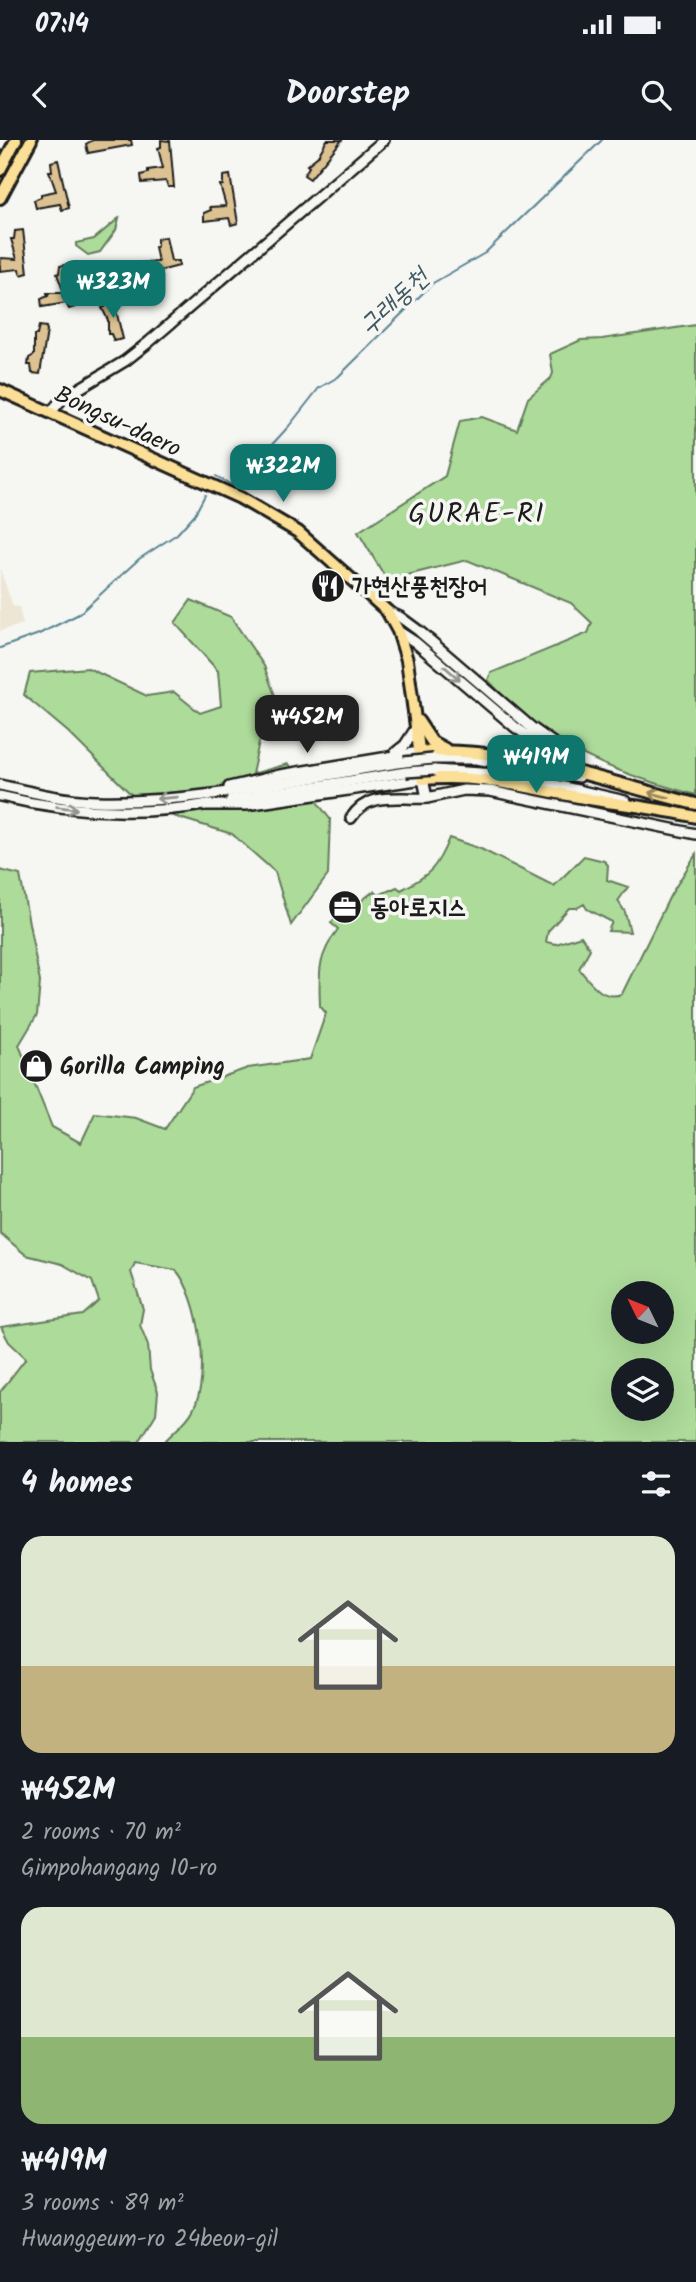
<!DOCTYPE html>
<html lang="en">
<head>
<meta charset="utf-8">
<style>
  body { margin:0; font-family:Kalam,"Poor Story",sans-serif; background:#20242c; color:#f1f3f6; height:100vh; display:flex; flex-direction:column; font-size:26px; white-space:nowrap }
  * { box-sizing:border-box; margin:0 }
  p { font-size:23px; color:#9ea1a6 }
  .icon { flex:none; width:38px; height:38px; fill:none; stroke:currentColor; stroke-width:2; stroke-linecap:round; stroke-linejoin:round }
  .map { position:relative; height:1302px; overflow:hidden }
  .details { display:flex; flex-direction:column; background:#171b24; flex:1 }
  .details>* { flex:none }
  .needle { width:46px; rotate:313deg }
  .fabs { position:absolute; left:611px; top:1141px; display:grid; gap:14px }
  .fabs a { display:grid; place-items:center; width:63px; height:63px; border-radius:50%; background:#171b24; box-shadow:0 7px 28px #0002; font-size:35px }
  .price { position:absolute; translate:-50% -60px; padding:0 16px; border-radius:14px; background:#0f766e; color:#fff; font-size:23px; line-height:46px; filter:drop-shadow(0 2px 4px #0008) }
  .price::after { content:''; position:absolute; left:50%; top:42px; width:21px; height:16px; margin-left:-10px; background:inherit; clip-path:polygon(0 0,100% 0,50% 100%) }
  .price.on { background:#222; color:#fff }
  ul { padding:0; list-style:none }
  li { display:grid; align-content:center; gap:14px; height:371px; padding:0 21px }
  li span { display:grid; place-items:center; height:217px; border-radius:21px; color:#555 }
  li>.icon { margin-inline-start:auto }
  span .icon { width:126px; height:126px; fill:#fffc; stroke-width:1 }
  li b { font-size:30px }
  h2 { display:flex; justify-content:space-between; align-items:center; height:84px; padding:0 21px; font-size:30px }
  .status { display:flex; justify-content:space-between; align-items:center; height:49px; padding:0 35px; background:#171b24; direction:ltr }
  .status svg { height:19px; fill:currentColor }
  header { display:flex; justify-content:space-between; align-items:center; height:91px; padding:0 21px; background:#171b24; font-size:32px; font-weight:700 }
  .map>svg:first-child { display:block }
</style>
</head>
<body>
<div class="status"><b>07:14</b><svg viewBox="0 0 49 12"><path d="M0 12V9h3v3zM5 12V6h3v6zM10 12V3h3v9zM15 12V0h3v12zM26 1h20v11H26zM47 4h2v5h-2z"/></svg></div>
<header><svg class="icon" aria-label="back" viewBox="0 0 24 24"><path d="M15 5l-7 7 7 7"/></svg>Doorstep<svg class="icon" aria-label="search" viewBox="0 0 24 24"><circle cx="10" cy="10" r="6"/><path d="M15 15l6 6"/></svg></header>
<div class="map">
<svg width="696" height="1302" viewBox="0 0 696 1302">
  <rect width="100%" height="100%" fill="#f6f6f2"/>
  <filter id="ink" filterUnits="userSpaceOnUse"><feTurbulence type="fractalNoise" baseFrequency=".0143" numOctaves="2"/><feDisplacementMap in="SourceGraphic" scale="14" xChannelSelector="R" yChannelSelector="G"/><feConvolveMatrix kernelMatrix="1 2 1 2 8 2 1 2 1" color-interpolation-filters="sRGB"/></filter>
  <g filter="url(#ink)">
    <path fill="#eee6d5" d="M0,429L13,466L19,467L23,484L0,491Z"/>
    <g fill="#addb9a" stroke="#647c5b" stroke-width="2" fill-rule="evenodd">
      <path d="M119,78L116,90L100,112L88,115L76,106V103L94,99Z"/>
      <path d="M696,185V655C611,632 548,608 488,540L491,533L588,493L592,483L571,463L467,420L387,440L358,392L445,336L460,281L482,277L517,290L528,258L551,238L553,233L550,214L581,200L602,199Z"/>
      <path d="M191,460L231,477L264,526L277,561L296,577L259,602L252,634L288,624L330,679L328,735L291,785L275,732L232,694L144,667L68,592L24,555L30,533L88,528L147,556L174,552L200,573L221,566L218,531L175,483Z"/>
      <path d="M449,698L481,709L554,746L584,716L604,721L608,725L607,740L628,747L618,761L625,772L630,792L608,791L612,782L587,769L584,764L577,768H569L548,791L546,802L556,804L581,796L590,809L579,829C591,843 602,861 622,854L670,756L696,714V1302H164C173,1292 187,1282 193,1270C211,1238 200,1158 176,1130L135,1123L131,1132L143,1169L140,1185L148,1205L150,1230L158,1252L156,1274L139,1302H0V1252L26,1218L9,1202L1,1187L83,1175L99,1161L92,1141L62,1124L26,1115L0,1093V730L20,735L40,842L37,875L19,905L52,987L81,1003L95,973L136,978L165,989L193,947L248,928L310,919L326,873L320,866C319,832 317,818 338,789L331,783L343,768L348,771L374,751L379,755L397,747L401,750C430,735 437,728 449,698ZM623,1153H662V1192H623ZM623,1230H662V1269H623Z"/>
    </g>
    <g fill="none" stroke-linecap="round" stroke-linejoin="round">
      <g stroke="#598393" stroke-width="2">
        <path d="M216,336L234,346L289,286L319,248L338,237L433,143L485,113L602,0"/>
        <path d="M0,508L39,494L79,474L139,419L177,394L195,374L205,355"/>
      </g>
    </g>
    <g fill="#dcc292" stroke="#1c1c1c" stroke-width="2">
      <path d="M93,0H131L132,5L88,13L86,4Z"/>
      <path d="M161,0L170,1L174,47H168L166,41L142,43L141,35L148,33V30L163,28L158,8L161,7Z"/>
      <path d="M327,0H342L310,39L304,35L309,27L307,25L318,16Z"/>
      <path d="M58,20L69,68L62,70L60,64L36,68L34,60L41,57V54L56,51L49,31H52L51,22Z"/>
      <path d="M230,35L238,83L231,85L229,78L204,81V73L211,70L210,67L226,66L220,45H223V36Z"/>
      <path d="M23,90L28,133L21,135L19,129L0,131L1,118L17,119L11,99H14L15,91Z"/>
      <path d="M166,97L171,121H178L179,126L136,137L134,129L141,125L140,123L158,122L155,107L157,106V99Z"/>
      <path d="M68,124L75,167L69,169L66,163L42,167L41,159L48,156L47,153H64L57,134L59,133L60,126Z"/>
      <path d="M113,158L123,199L114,201L111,194H108V180L102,168L105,167V160Z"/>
      <path d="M39,186L46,187L47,191L40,234L32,233L31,225H28L29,218L34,215V195H37Z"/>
    </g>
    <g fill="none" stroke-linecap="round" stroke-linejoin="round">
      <g stroke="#1c1c1c" stroke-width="14">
        <g id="minor">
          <path d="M51,272L62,259L125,221L149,202L384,0"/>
          <path d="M387,471L400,477L419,491L532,588L560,608L555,615L515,587L415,502L398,491"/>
          <path d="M395,613L405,605L416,588"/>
          <path d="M433,619H476L579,637"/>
          <path d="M434,630L512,635L625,661"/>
          <path d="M0,645C31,652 63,660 95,661C199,664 302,638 404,622"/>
          <path d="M229,647L280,635L419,612"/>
          <path d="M0,656C69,673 140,676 210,664"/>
          <path d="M231,660L406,632"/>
          <path d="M204,665H246L423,639L427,658L464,650L490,651L696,694"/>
          <path d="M351,678C370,650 397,660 427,658"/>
        </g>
      </g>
      <g stroke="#1c1c1c" stroke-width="16">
        <g id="major">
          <path d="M0,30L16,0"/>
          <path d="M0,58L31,0"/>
          <path d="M0,250L240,358L298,392L387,471L398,491L407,520L423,639C484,634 525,648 584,658C621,665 659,668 696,677"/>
          <path d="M418,581L432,602L445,609"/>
          <path d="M419,612C515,606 604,642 696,664"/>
        </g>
      </g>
      <use href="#minor" stroke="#f6f6f2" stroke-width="9"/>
      <use href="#major" stroke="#fbdf96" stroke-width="10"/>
      <g stroke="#1c1c1c" stroke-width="14" stroke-linecap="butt">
        <g id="minor-bridge">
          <path d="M404,622L433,619"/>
          <path d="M406,632L434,630"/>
        </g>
      </g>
      <use href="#minor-bridge" stroke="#f6f6f2" stroke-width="9"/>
    </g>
    <defs><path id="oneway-shaft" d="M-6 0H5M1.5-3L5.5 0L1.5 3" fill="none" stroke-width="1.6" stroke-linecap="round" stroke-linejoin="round" transform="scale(1.75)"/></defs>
    <g stroke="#949492">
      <use href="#oneway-shaft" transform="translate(452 533) rotate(41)"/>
      <use href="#oneway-shaft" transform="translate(167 658) rotate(175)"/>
      <use href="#oneway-shaft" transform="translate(67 668) rotate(7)"/>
    </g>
    <use stroke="#97875f" href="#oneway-shaft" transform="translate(659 655) rotate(-166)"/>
  </g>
  <defs>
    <g id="restaurant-disc" transform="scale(1.75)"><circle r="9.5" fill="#1c1c1c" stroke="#f6f6f2"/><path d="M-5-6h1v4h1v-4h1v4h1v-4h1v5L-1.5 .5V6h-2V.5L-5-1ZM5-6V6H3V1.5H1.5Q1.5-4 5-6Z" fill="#fff"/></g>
    <g id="office-disc" transform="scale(1.75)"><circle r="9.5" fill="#1c1c1c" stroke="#f6f6f2"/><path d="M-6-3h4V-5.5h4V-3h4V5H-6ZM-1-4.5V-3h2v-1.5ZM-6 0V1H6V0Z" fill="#fff"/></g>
    <g id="shop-disc" transform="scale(1.75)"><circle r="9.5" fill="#1c1c1c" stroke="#f6f6f2"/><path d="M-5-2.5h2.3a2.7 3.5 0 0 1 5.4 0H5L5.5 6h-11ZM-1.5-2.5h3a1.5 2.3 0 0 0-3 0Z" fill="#fff"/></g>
  </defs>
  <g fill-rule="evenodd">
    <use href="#restaurant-disc" x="328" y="446"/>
    <use href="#office-disc" x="345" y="767"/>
    <use href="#shop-disc" x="36" y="926"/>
  </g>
  <g text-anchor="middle" stroke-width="7" stroke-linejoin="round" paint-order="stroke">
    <g font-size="24" fill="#1c1c1c" stroke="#f6f6f2">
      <text transform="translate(118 281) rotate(25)" y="8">Bongsu-daero</text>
    </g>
    <g font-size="24" font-weight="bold" fill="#1c1c1c" stroke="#f6f6f2" text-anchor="start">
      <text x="352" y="454">가현산풍천장어</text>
      <text x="370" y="775">동아로지스</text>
      <text x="60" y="934">Gorilla Camping</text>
    </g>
    <g font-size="26" font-style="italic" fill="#3f5861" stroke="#f6f6f2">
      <text transform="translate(393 161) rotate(-43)" y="9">구래동천</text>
    </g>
    <g font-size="28" letter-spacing="2" fill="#1c1c1c" stroke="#f6f6f2">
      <text x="477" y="382">GURAE-RI</text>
    </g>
  </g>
</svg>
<div class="fabs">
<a><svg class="needle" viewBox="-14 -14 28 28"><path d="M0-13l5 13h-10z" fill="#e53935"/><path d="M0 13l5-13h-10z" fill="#9ea1a6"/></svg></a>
<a><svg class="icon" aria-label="layers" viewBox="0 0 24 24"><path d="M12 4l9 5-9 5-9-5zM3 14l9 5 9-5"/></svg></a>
</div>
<b class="price" style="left:113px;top:180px">₩323M</b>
<b class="price" style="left:283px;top:364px">₩322M</b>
<b class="price on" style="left:307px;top:615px">₩452M</b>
<b class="price" style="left:536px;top:655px">₩419M</b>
</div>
<section class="details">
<h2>4 homes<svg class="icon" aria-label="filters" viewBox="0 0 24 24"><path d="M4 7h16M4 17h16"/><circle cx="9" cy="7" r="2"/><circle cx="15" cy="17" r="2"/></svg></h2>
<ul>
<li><span style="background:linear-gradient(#dfe7d0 60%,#c2b280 0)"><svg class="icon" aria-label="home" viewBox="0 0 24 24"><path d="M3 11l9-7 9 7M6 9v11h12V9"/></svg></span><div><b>₩452M</b><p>2 rooms · 70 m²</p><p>Gimpohangang 10-ro</p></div></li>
<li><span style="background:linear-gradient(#dfe7d0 60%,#8fb573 0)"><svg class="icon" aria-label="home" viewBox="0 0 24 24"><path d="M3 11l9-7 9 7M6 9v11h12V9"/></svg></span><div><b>₩419M</b><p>3 rooms · 89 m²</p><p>Hwanggeum-ro 24beon-gil</p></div></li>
</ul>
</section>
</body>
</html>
